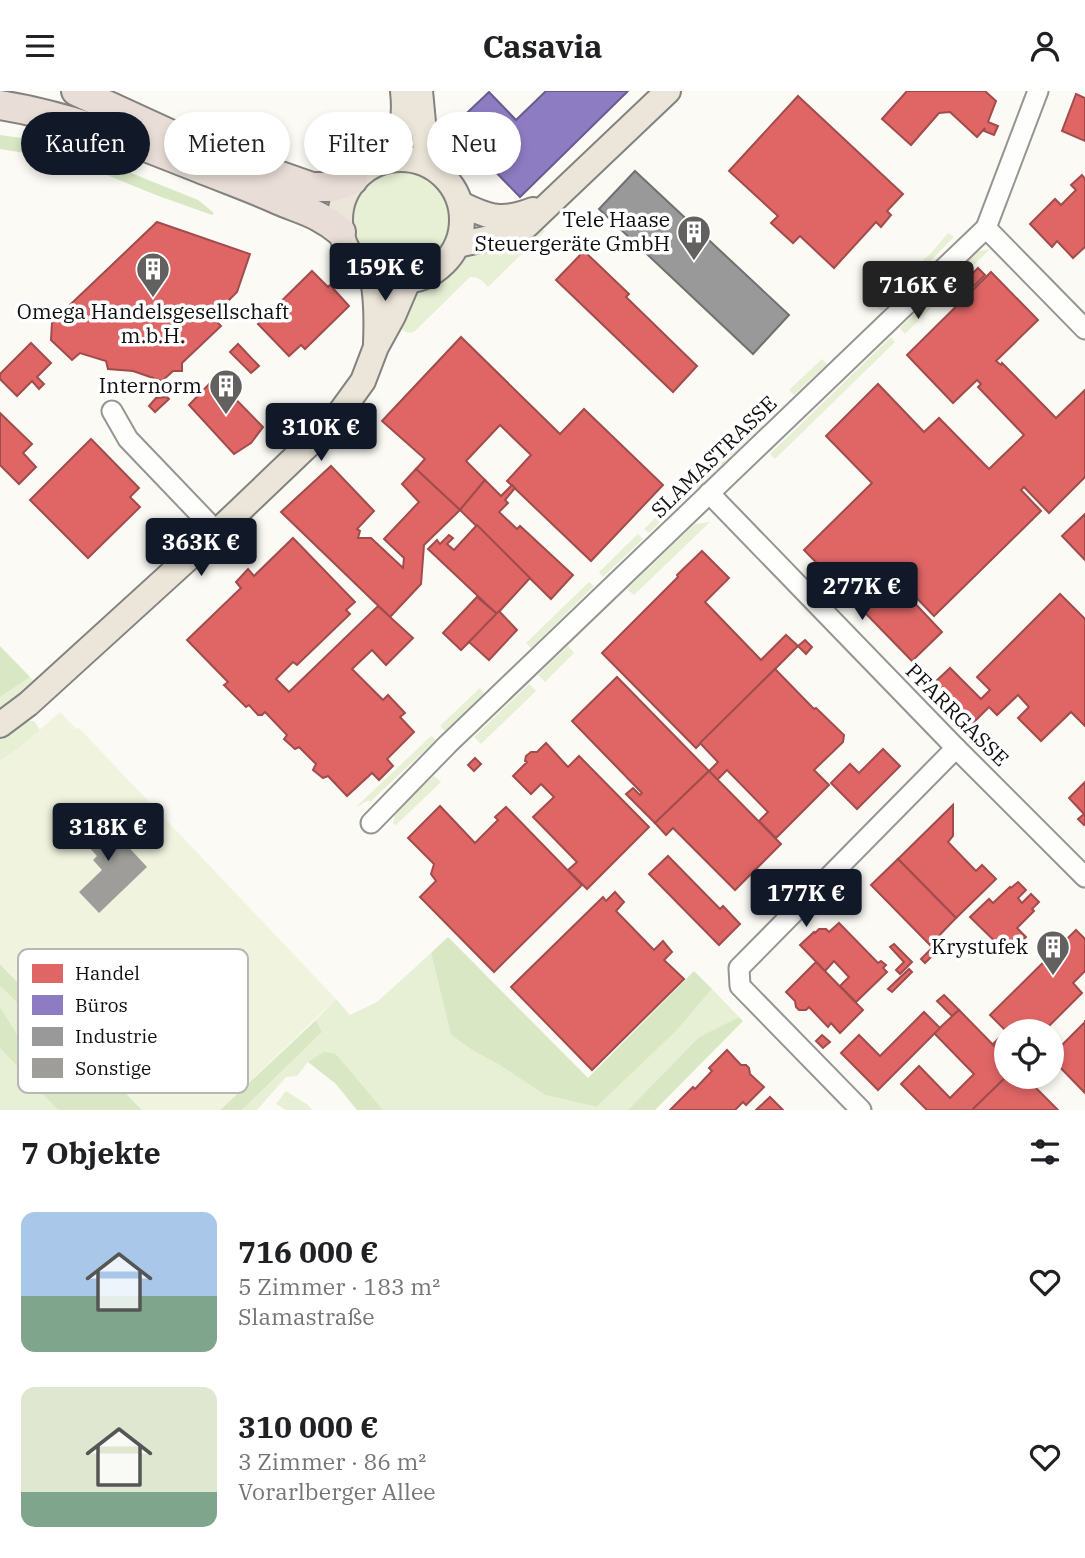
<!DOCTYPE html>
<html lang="de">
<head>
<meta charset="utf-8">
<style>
  body { margin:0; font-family:"IBM Plex Serif",serif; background:#f6f6f6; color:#202124; height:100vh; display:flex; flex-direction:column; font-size:26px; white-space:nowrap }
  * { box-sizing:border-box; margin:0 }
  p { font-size:23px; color:#757577 }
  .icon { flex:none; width:38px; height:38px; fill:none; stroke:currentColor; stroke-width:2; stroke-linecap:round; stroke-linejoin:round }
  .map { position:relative; height:1019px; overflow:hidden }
  .side { display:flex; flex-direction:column; background:#fff; flex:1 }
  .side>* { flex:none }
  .guide { position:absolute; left:21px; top:21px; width:700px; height:63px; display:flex; gap:14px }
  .fabs { position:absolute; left:994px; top:928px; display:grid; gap:14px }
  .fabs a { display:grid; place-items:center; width:70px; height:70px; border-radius:50%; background:#fff; box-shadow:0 4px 10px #0003; font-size:35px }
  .price { position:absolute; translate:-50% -60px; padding:0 16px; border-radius:7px; background:#111827; color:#fff; font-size:23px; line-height:46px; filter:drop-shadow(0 2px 4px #0008) }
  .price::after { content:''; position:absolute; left:50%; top:42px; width:21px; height:16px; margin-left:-10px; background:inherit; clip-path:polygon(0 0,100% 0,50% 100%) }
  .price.active { background:#222; color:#fff }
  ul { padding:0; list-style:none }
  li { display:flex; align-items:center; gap:21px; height:175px; padding:0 21px }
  li span { display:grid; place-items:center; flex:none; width:196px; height:140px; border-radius:14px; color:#555 }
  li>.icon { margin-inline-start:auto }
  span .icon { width:84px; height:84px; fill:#fffc; stroke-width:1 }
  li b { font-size:30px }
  h2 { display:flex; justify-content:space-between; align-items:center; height:84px; padding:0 21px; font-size:30px }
  .chip { padding:0 24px; border-radius:32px; background:#fff; box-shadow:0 4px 10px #0003; font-size:24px; line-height:63px }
  .chip.active { background:#111827; color:#fff }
  header { display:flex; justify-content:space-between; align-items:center; height:91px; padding:0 21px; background:#fff; font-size:32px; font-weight:800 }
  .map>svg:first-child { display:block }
</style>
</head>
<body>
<header><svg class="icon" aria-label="menu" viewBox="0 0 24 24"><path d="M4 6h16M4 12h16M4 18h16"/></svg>Casavia<svg class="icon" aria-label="person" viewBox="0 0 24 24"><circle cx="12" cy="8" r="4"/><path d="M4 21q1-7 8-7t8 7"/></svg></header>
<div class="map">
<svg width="1085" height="1019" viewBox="0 0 1085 1019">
  <rect width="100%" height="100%" fill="#fbfaf4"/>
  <g fill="#e7f0d5">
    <circle cx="401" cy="129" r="49"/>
    <path d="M540,137L545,140L488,196C483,190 479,186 470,186L414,241C406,243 403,241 399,234L414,201C436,196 454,184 464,164Z"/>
    <path d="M948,142L954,146L881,220L876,215L932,161Z"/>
    <path d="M990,158L905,243L900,237L976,161Z"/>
    <path d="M891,246L895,251L775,368L770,363Z"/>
    <path d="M822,268L827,273L794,304L789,299Z"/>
    <path d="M760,328L764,333L731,365L734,369L721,383L717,379L697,398L693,391L700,385L695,382L727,351L731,355Z"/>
    <path d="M683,400L687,405L649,442L644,438Z"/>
    <path d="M710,431L634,504L627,498L695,433Z"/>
    <path d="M638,443L643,448L603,486L599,481Z"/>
    <path d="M589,491L594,495L531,557L526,552Z"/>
    <path d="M568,555L574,562L545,591L538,584Z"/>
    <path d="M30,586L35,591L0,621V606Z"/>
    <path d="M529,593L536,600L481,653L474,646Z"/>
    <path d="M480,597L484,602L445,640L440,635Z"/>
    <path d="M34,630L40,639L19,657L0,670V648L22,631Z"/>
    <path d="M431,645L436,649L371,710H367L355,717Z"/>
    <path d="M434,685L441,691L396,734L393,733L395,723Z"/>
    <path d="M431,862L451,944L472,959L498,973L545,1004L595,1016L676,940L712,898L739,926L699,946L628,1019H383L336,963L308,971L297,985L286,986L257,1019H242L322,941L316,929L336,908L350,924L377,911Z"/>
    <path d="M0,895L59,952L54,961L50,985L23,953L0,916Z"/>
    <path d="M0,957L58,1019H0Z"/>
    <path d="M286,1000L308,1014L312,1019H286L276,1013Z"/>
  </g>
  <g fill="#d9e7c4">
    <path d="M0,44L28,48L64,55L198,109L214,122L212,124L156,104L97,80L50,66L0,58Z"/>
    <path d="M0,555L30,586L0,606Z"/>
    <path d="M448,846L588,987L694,880L712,898L676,940L596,1016L545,1004L498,973L472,959L451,944L431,862Z"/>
    <path d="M0,873L142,1019H58L0,957V916L23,953L49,984L54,961L59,952L0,895Z"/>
    <path d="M739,926L743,930L655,1019H628L699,946Z"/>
    <path d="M316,929L322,941L242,1019H220Z"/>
    <path d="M324,961L336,963L383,1019H357L336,993L308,971Z"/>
  </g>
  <path fill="#f0f4df" d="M60,621L76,638L79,637L336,908L220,1019H142L0,873V670L19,657Z"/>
  <g fill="#e06666" stroke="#a14c4c" stroke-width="2">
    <path d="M907,0H985L996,10L988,31L998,35L994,44L984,40L985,37L977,46L950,21L939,22L911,54L882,28Z"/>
    <path d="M1076,3L1085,7V50L1062,40Z"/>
    <path d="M798,5L903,103L887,120L891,124L881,136L876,131L834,177L800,145L793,152L771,132L778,125L729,80Z"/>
    <path d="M1082,84L1085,88V156L1073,167L1057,150L1052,156L1030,133L1055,108L1061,114L1076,99L1071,94Z"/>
    <path d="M157,131L250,163L237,201L222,216L216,230L221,235L182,272V280H173L162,290L133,280L108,278L106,270L80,262L72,269L51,249L52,231Z"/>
    <path d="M584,160L629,203L626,206L697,275L673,301L556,189Z"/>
    <path d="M978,177L985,184L974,195L968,187Z"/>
    <path d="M312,180L328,196L330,194L349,215L305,258L301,254L289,265L258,233Z"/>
    <path d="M991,181L1038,229L996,270L1001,274L1002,272L1056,327L1085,299V386L1049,422L1024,396L1021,399L1041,420L934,525L910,500L906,503L942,541L912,570L804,459L872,392L826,345L878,293L924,341L939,327L989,378L1024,344L978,296L981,293L977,289L953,312L907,264Z"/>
    <path d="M461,246L560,343L584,318L663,394L591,470L507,390L531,364L500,334L466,370L485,389L460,419L416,378L425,368L382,330Z"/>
    <path d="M31,252L51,272L37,286L44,293L39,298L32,290L17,305L0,288V283Z"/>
    <path d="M238,253L259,275L251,282L230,261Z"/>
    <path d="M215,287L263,336L251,352L234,363L189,314Z"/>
    <path d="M167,306L169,308L155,321L149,315L156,307Z"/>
    <path d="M0,322L32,353L23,362L36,376L19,393L0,374Z"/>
    <path d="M91,348L139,397L130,406L140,416L88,467L30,409Z"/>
    <path d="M331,375L374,420L357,438L360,440L358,447H371L403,477L404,467L384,448L419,411L402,393L416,378L460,419L424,454L421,493L390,526L281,421Z"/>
    <path d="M485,389L501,405L512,394L515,397L505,409L508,412L499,421L517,438L520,435L573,484L551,508L460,419Z"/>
    <path d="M1085,423V469L1062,445Z"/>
    <path d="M477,434L530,487L497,523L428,458L437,449L440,453L449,444L453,447L447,453L454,459Z"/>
    <path d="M293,447L355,511L346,519L350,523L297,574L293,571L276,588L289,601L378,515L413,547L386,574L372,559L352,578L383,609L388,604L405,622L400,626L414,641L387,668L393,675L379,689L372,682L347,705L328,685L323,687L313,679L316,673L299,656L295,658L284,648L287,644L265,621L262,624H258L249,614L246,616L224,594L228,591L187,549L241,497L236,491L248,478L254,485Z"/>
    <path d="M702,460L729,487L705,511L761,569L786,544L798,555L696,657L602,562L678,486L677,484Z"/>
    <path d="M1060,503L1085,528V635L1071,621L1041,650L1018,627L1029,616L1018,604L997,624L989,616L972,633L933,593L950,577L981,608L990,599L977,586Z"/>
    <path d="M477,506L497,523L461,559L443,542Z"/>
    <path d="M499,520L517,539L489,569L469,551Z"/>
    <path d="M805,549L812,556L806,563L798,555Z"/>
    <path d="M775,578L814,618L816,617L844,644L843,651L814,679L829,694L776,747L759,730L768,721L727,679L717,689L709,680L718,671L700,652Z"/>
    <path d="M617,586L709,680L655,732L626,703L633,697L640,704L642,702L572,630Z"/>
    <path d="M546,652L568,676L579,665L649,736L587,798L568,779L577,771L533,726L554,706L541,693L531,703L513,685L527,671L525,670L526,665L531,661H537Z"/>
    <path d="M883,658L900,675L857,718L831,692L850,673L859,682Z"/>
    <path d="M475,667L481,673L474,680L468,674Z"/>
    <path d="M709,680L781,753L735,799L673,737L666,744L655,732Z"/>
    <path d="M1085,691V733L1084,734L1078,728L1084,723L1069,707Z"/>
    <path d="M953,714V745L948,751L976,780L982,774L996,788L956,827L898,768Z"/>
    <path d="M440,715L475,752L498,729L495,726L506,716L582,794L494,881L420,806L436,790L431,783L434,773L408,747Z"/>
    <path d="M668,765L720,818L723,815L740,833L719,854L649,783Z"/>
    <path d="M898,768L956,827L930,854L871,794Z"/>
    <path d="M1018,791L1026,799L1018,807L1022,812L1031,803L1039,811L1032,818L1034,820L1017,837L1026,846L1008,863L970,826L989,808L993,812L1010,796L1011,797Z"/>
    <path d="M615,801L624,811L616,820L654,859L663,850L672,861L664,869L684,888L592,979L511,896L603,806L606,810Z"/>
    <path d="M839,832L878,872L881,870L886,874L883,877L887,881L856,911L840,895L849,886L834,870L825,880L800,854L814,841L815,842L819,838H826L829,841Z"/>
    <path d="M1076,839L1085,848V880L1073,892L1082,902L1044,940H1006L990,924Z"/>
    <path d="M939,850L943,854L925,872L921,868Z"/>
    <path d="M894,853L912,871L900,883L896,879L904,871L890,856Z"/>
    <path d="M816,871L863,919L840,942L831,932L828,936L809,916L806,919H799L796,916L795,910L786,901Z"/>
    <path d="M909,878L912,881L892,901L888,898Z"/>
    <path d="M944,904L959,919L952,925L937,910Z"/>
    <path d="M959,919L1006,967L1007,985L972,1019H927L901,993L919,975L950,1007L974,983L934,942Z"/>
    <path d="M924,921L940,937L878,999L841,962L859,944L880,965Z"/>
    <path d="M1085,929V1002L1052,968V964L1085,931Z"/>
    <path d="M1006,940V967L993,953Z"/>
    <path d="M822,944L830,951L823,957L816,950Z"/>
    <path d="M727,959L741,974H746L749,977L750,983L764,996L746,1014L743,1011L735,1019H670L693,996L695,998L712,980L709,977Z"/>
    <path d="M1007,985H1024L1058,1019H972Z"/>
    <path d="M770,1006L783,1019H756Z"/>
  </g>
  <path fill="#8e7cc3" stroke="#685b8d" stroke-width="2" d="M546,0H628L520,106L452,36L489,1L516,29Z"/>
  <path fill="#999" stroke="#707070" stroke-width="2" d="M635,80L789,224L753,263L599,118Z"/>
  <path fill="#9f9d9a" d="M97,722L147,776L99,822L79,801L102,779L93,769L97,765L76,742Z"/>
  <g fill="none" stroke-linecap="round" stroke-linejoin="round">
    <g stroke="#959592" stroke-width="23">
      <g id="minor">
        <path d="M986,137L1085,238"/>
        <path d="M112,320L128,348L217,441"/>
        <path d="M709,402L956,657L1085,786"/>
        <path d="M371,732L448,653L986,137L1038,0"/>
        <path d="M861,1019L740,895L739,877L956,657"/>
      </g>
    </g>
    <g stroke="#83827f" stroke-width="28">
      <g id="major">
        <path d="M420,0L427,73"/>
        <circle cx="401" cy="129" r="61"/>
        <path d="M390,68C402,44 406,27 403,0"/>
        <path d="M461,113C490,127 502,131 533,119"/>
        <path d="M457,154L504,144L526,135L668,0"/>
        <path d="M372,183C377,206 377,229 376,252"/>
        <path d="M0,634L28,613L217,441L327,336L342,319L363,290L376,256L393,225L408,190"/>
      </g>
    </g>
    <g stroke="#83827f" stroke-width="32">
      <g id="highway">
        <path d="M76,0L185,50"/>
        <path d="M0,14C70,25 134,51 199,77C224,87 249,96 274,107C300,119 318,121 341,141"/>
        <path d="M226,66L312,96H333L353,89"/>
      </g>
    </g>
    <use href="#minor" stroke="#fefefd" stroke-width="19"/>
    <use href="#major" stroke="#ece6da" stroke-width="24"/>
    <use href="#highway" stroke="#e9ded7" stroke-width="28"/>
  </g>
  <defs>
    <g id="building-pin" transform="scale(1.75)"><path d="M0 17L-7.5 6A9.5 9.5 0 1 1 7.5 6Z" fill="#62615f" stroke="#fff"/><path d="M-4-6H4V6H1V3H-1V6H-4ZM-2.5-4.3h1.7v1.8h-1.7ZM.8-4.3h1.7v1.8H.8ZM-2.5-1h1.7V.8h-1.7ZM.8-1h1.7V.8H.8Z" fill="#fff"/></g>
  </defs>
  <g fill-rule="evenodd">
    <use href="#building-pin" x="694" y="141"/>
    <use href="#building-pin" x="153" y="178"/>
    <use href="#building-pin" x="226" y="295"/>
    <use href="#building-pin" x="1053" y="856"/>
  </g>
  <g text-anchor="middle" stroke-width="7" stroke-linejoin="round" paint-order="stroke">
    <g font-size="21" fill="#0f0f0f" stroke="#fff" text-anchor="end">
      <text x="670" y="136">Tele Haase<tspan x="670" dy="24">Steuergeräte GmbH</tspan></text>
      <text x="153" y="228" text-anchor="middle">Omega Handelsgesellschaft<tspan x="153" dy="24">m.b.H.</tspan></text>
      <text x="202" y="302">Internorm</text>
      <text x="1028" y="863">Krystufek</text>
    </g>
    <g font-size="21" fill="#0f0f0f" stroke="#fff">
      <text transform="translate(714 366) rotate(-44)" y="7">SLAMASTRASSE</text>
      <text transform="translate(957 624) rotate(45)" y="7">PFARRGASSE</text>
    </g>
  </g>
  <rect x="18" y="858" width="230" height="144" rx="10" fill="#fff" stroke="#b7b7b7" stroke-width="2"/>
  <rect x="32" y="873" width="31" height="19" fill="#e06666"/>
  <rect x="32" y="904" width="31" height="20" fill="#8e7cc3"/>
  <rect x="32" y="936" width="31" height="19" fill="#999"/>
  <rect x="32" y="967" width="31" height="20" fill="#9f9d9a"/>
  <g font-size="19" fill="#0f0f0f">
    <text x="75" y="889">Handel</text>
    <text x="75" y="921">Büros</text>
    <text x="75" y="952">Industrie</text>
    <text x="75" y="984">Sonstige</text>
  </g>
</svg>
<div class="fabs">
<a><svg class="icon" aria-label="locate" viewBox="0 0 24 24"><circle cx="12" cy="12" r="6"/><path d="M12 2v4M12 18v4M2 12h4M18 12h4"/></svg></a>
</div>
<b class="price" style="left:385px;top:212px">159K €</b>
<b class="price active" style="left:918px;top:230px">716K €</b>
<b class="price" style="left:321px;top:372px">310K €</b>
<b class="price" style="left:201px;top:487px">363K €</b>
<b class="price" style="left:862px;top:531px">277K €</b>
<b class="price" style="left:108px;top:772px">318K €</b>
<b class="price" style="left:806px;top:838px">177K €</b>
<div class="guide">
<a class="chip active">Kaufen</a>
<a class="chip">Mieten</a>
<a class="chip">Filter</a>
<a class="chip">Neu</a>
</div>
</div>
<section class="side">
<h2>7 Objekte<svg class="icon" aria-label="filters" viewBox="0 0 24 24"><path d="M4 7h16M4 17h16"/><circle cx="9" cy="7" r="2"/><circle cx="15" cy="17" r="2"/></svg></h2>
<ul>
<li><span style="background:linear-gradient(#a9c7e8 60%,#7fa58c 0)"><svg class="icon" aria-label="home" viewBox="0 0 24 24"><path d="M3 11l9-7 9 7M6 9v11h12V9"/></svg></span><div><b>716 000 €</b><p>5 Zimmer · 183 m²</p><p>Slamastraße</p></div><svg class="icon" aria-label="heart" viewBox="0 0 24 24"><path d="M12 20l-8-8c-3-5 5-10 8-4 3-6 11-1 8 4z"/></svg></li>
<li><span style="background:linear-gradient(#dfe7d0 75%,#7fa58c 0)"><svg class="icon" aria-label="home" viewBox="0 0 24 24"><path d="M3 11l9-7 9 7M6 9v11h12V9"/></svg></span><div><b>310 000 €</b><p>3 Zimmer · 86 m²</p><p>Vorarlberger Allee</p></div><svg class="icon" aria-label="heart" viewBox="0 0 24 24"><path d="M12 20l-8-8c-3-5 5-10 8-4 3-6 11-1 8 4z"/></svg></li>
</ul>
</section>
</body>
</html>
